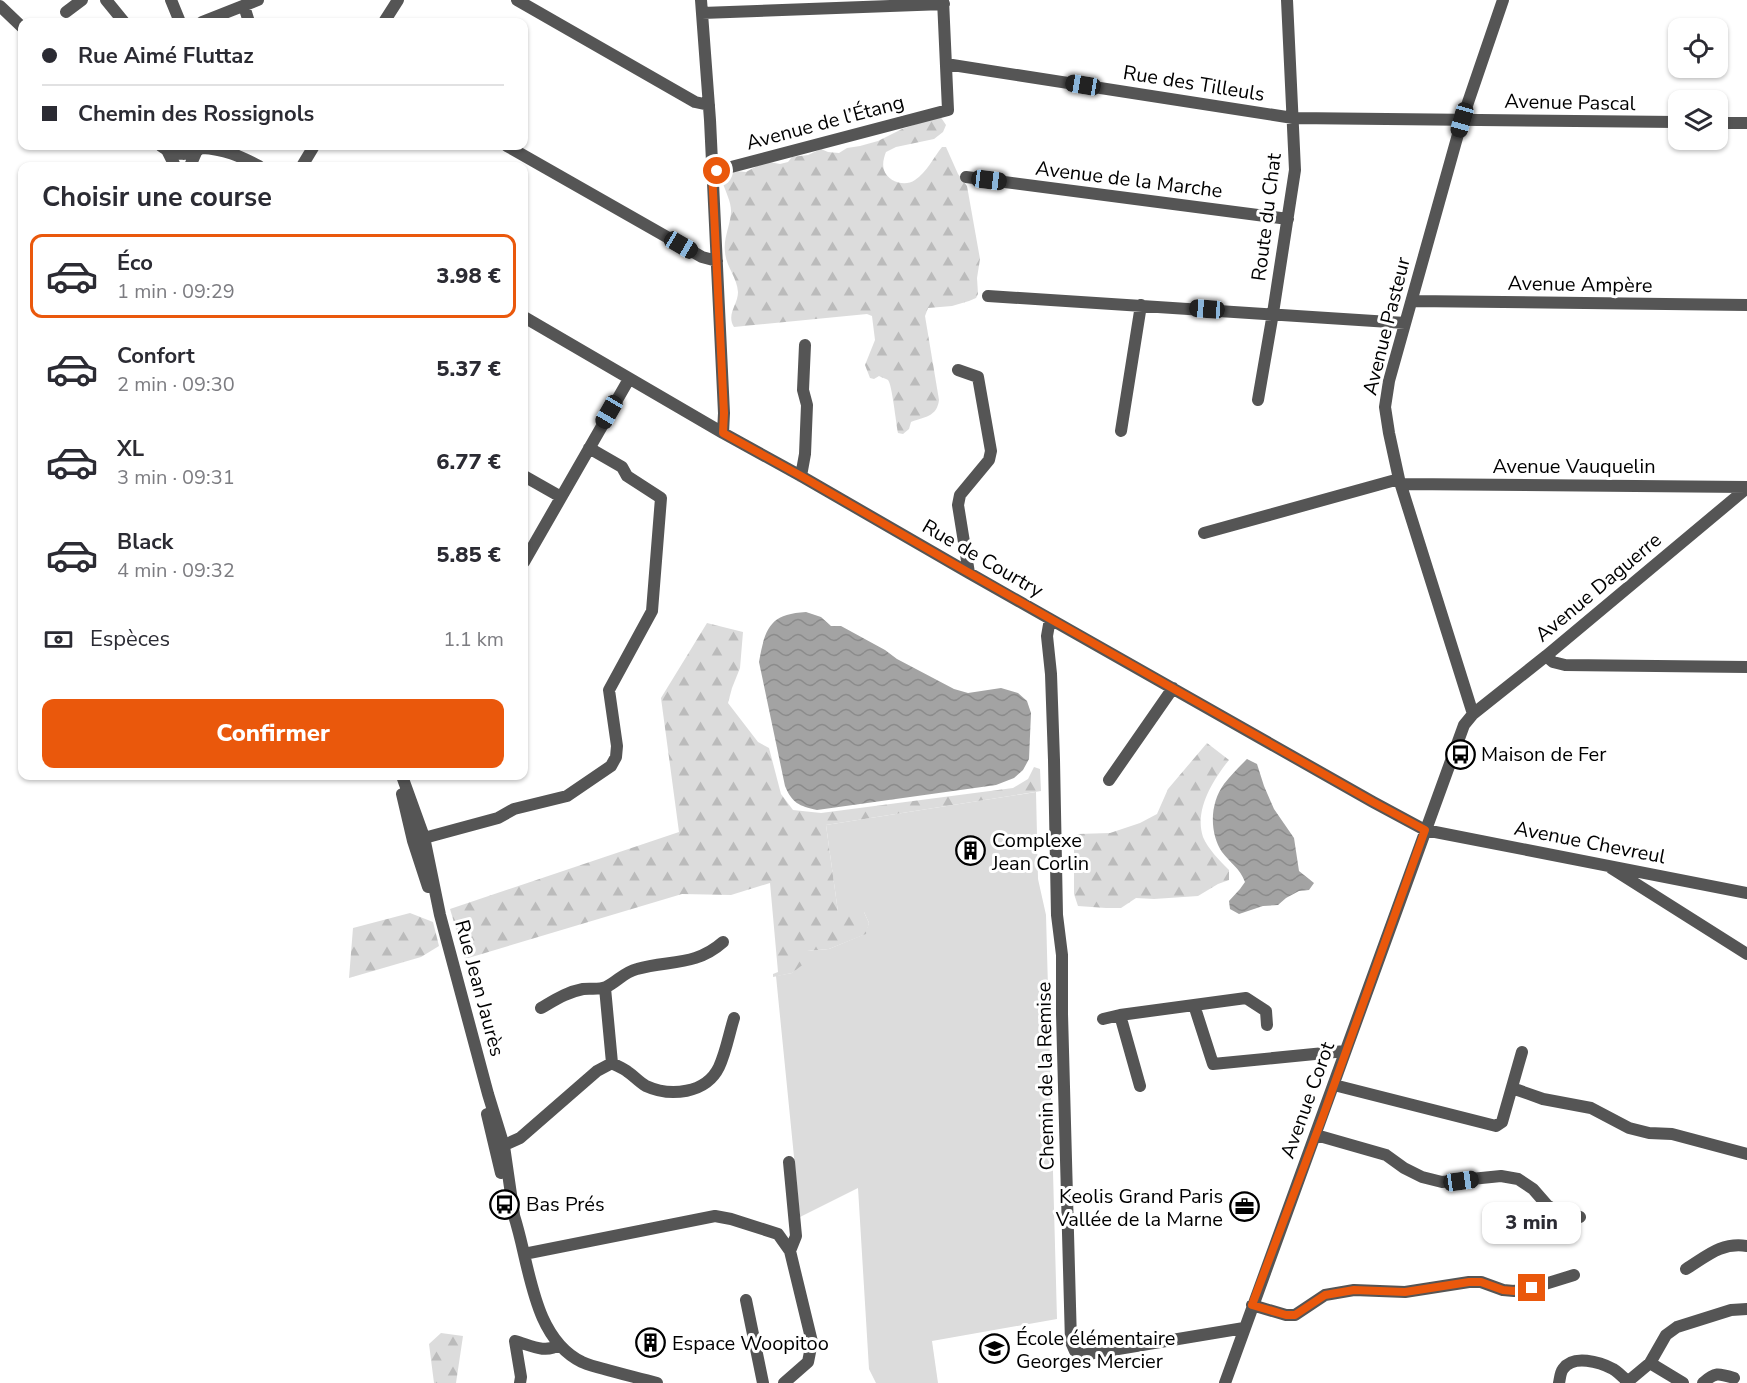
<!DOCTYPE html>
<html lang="fr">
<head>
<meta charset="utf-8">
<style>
	:root { --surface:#fff; --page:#f2f2f3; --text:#2b2b33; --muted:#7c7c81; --line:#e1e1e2; --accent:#ea580c }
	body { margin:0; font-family:"Nunito Sans",sans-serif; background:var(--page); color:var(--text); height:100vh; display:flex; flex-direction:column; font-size:22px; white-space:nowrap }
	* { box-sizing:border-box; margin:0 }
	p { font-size:20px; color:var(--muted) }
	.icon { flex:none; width:33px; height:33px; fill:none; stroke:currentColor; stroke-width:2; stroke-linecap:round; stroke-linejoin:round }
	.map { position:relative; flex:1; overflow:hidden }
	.details { position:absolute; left:18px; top:162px; width:510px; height:618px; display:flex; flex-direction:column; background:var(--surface); border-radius:12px; box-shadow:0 2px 4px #0004 }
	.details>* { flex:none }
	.banner { position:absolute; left:18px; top:18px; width:510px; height:132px; border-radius:12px; box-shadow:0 2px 4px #0004; display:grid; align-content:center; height:132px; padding:0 24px; background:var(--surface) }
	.fabs { position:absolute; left:1668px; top:18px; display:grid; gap:12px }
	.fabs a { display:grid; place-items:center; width:60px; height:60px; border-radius:12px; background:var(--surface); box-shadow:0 2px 4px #0004; font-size:30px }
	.end { position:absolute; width:27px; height:27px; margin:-14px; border:8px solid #ea580c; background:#fff; box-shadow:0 0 0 3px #fff }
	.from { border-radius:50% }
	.bubble { position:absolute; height:42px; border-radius:12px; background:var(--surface); box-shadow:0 2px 4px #0004; font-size:20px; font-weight:800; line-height:42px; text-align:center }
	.car { position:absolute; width:18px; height:36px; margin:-18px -9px; border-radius:8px; box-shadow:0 0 4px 2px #0007; background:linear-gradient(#222 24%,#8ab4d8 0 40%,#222 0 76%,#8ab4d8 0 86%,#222 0) }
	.banner b { display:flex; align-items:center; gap:21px; height:57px; font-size:22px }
	.banner b+b { border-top:2px solid var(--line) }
	.banner i { width:15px; height:15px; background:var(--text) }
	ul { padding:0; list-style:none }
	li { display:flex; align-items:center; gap:18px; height:84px; margin:0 12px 9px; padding:0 12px; border:3px solid transparent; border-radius:12px }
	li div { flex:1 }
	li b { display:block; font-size:22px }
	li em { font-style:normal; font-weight:800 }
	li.on { border-color:var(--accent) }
	li>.icon { width:54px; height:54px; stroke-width:1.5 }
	h2 { padding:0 24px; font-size:27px; line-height:72px }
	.pay { display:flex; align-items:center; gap:15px; height:66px; padding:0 24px; font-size:22px }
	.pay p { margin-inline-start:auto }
	.cta { display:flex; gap:12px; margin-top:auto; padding:12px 24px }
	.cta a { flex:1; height:69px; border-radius:12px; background:var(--accent); color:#fff; font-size:24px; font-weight:800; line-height:69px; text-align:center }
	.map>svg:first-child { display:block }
	.green { fill:#dcdcdc }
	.forest { fill:url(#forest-firs) }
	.water { fill:url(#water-waves) }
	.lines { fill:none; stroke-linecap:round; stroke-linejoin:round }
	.minor { stroke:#555; stroke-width:12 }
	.route { stroke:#ea580c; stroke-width:8 }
	.labels { text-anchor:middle; stroke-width:6; stroke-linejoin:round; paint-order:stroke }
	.street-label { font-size:20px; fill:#000; stroke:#fff }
	.poi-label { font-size:20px; fill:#000; stroke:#fff; text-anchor:start }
</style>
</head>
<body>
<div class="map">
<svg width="1747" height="1383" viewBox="0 0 1747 1383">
	<defs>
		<pattern id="forest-firs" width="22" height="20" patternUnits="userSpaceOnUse" patternTransform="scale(1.5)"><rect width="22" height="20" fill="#dcdcdc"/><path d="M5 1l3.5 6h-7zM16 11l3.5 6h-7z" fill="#bbb"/></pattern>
		<pattern id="water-waves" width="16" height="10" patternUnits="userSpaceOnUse" patternTransform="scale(1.5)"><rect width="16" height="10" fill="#a3a3a3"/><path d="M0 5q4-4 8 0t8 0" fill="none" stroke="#8b8b8b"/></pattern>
	</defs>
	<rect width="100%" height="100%" fill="#fff"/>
	<!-- green -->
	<path class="green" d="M1036 792 1038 879 1046 915 1057 1319 932 1341 938 1383H876L869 1369 858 1188 800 1217 776 976 792 973 807 951 829 949 865 934 869 923 864 912H838L826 825Z"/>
	<!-- forest -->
	<path class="forest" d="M940 116 946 125 943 132 934 139 896 147 886 152C884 157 882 164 884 170 888 182 905 187 915 180 927 172 933 158 942 147H946L958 174 967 186 980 259 977 278 978 294 976 298 969 301 952 306 928 308 925 316 939 400C937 417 924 417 911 422L909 429 903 434 898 433C896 423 892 384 888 380 886 379 881 377 879 376L874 379 870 378 865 365 875 340 872 316 867 314 734 327C726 314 738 305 738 292 737 277 726 267 725 252 723 238 731 224 731 211 731 202 726 192 723 184L727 175 734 171 746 172 757 166 769 162 780 164 788 162 792 157 808 155 821 149 828 152 839 153 847 148 860 146 878 141 902 129Z
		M707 623 743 632 740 668 732 688 728 703 758 742 769 748 781 794 793 810 821 813 1013 788 1028 779 1034 767 1040 769 1041 791 826 825 838 912H864L869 923 866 934 829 949 807 951 810 959 792 973 773 977V974L778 972 770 883 731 895 682 894 465 959 450 909 679 832 661 698Z
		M1207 743 1229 760C1213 780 1194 810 1203 837 1208 849 1220 861 1229 870V880L1218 884 1198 896 1154 899 1136 898 1121 908H1106L1078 906 1074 894V841L1078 834 1110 833 1140 823 1157 814 1168 789Z
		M410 913 433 922 439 946 421 957 349 978 353 928Z
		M441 1333 463 1336 456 1383H434L429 1344Z"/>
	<!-- water -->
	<path class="water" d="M806 612 821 617 831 626H841L885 650 897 659 954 689 968 693 1001 688 1018 693 1027 701 1031 713 1029 759 1023 770 1014 778 996 785 817 810C799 806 792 803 785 786L759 662C765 629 769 614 806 612Z
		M1247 759 1257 764 1264 786 1274 809 1294 838 1299 871 1314 883 1309 890 1299 891 1286 898 1278 905 1263 906 1239 914 1230 909 1229 901 1240 889 1245 882C1240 868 1230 863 1222 852 1209 832 1210 803 1224 784 1231 775 1239 767 1247 759Z"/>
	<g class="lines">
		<!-- minor -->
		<path class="minor" d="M106 0 124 22
			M171 0 180 22
			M517 0 695 102 709 105
			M701 0 710 120 724 413 723 433
			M0 6 22 27
			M244 6 249 22
			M66 12 82 0
			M702 13 944 4
			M202 22 258 0
			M384 22 398 0
			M946 64 1293 118 1678 122
			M1718 123H1747
			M161 146C174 156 191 157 204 146
			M507 146 702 257 717 261
			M202 148C224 149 240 156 259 166
			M167 150 175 166
			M190 166 197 150
			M302 166 314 146
			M712 172 948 110 943 0
			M966 177 1288 219
			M988 296 1405 323
			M1412 301 1747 305
			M524 317 723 433 801 476 969 573 1373 802 1425 830 1747 893
			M958 370 978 377 991 451 989 460 960 495 958 505 969 573
			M1258 400 1273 313 1295 170 1287 0
			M1121 431 1141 305
			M524 476 561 497
			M801 476 805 454 807 405 803 390 805 345
			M1401 484 1747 487
			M1204 533 1399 479
			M524 562 629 379
			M1050 619 1047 636 1051 674 1054 760 1057 915 1062 955V1014L1071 1342 1075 1351 1082 1355 1244 1328
			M1546 656 1553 662 1565 665 1747 667
			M1473 714 1399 479 1389 433 1385 407 1389 381 1462 120 1503 0
			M402 776 424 837 440 915 488 1094 504 1146 514 1215
			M1109 780 1173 688
			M402 794 413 841 428 887
			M413 841 498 818 514 809 567 796 611 766 616 757 617 746 609 690 652 611 661 498 627 476 622 467 589 448
			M1611 868 1747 954
			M605 988 612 1063
			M1194 1005 1213 1064 1345 1051
			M541 1008C555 1000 567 992 583 989 590 988 599 990 606 987 617 982 624 972 637 969 670 960 696 966 723 942
			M1120 1015 1140 1086
			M1103 1019 1120 1015 1246 998 1266 1011 1267 1025
			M612 1063C617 1066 623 1068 628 1072 634 1076 639 1082 646 1086 670 1097 706 1094 719 1067 726 1052 729 1034 734 1018
			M1334 1085 1496 1126 1502 1122 1522 1052
			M1512 1088 1543 1099 1591 1108 1629 1128 1649 1133 1672 1134 1747 1154
			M487 1114 501 1173
			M1316 1135 1386 1155 1404 1168 1422 1177 1442 1182 1501 1176 1518 1179 1533 1189 1547 1205 1560 1213 1580 1217
			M498 1148 520 1138 597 1071 612 1063
			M789 1162 796 1236 790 1251
			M511 1207C530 1256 529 1336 582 1362 589 1365 596 1367 604 1369 621 1374 639 1378 657 1383
			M524 1254 715 1216 731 1219 778 1234 790 1251 812 1342 808 1362 784 1383
			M1686 1269C1707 1256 1721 1242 1747 1246
			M746 1300 763 1383
			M1252 1305 1286 1315H1295L1325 1295 1354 1290 1405 1292 1469 1282H1481L1503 1290 1514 1291 1532 1288 1574 1275
			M1650 1363 1683 1383
			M520 1383 521 1377 515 1341C530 1345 545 1354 559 1345
			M1225 1383 1464 725 1473 714 1546 656 1747 488
			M1559 1383C1560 1379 1560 1373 1563 1369 1573 1354 1600 1362 1613 1369 1618 1372 1623 1377 1628 1382
			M1626 1383 1650 1363 1666 1335 1677 1327 1731 1310 1747 1309
			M1703 1383C1715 1372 1718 1373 1734 1378"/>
	</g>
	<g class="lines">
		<!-- route -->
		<path class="route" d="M717 171 712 172 724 413 723 433 801 476 950 562 1373 802 1425 830 1323 1116 1252 1305 1286 1315H1295L1325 1295 1354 1290 1405 1292 1469 1282H1481L1503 1290 1514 1291 1532 1288"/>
	</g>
	<!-- icons -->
	<defs>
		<symbol id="bus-ring" viewBox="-11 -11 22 22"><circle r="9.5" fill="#fff" stroke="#000" stroke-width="1.5"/><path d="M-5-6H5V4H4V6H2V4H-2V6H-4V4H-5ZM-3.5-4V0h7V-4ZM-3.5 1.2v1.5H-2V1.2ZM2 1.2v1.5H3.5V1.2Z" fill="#000"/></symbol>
		<symbol id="building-ring" viewBox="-11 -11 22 22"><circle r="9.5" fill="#fff" stroke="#000" stroke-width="1.5"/><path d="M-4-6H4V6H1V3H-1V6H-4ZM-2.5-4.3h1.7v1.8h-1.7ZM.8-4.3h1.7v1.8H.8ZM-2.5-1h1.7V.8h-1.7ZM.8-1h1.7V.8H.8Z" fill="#000"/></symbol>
		<symbol id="office-ring" viewBox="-11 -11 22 22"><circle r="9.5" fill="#fff" stroke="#000" stroke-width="1.5"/><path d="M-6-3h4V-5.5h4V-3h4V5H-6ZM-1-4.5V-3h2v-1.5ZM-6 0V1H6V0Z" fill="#000"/></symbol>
		<symbol id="school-ring" viewBox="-11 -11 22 22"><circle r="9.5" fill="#fff" stroke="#000" stroke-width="1.5"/><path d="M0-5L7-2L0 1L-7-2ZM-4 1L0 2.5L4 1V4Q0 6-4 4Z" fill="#000"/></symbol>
	</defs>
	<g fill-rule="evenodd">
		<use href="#bus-ring" x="1444" y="738" width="33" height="33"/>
		<use href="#building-ring" x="954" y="834" width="33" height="33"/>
		<use href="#bus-ring" x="488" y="1188" width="33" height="33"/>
		<use href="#office-ring" x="1228" y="1190" width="33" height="33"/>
		<use href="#building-ring" x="634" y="1326" width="33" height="33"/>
		<use href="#school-ring" x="978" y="1332" width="33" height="33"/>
	</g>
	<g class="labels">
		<!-- street labels -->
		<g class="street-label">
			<text transform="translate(1194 83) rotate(9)" y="7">Rue des Tilleuls</text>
			<text transform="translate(1570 102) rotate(1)" y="7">Avenue Pascal</text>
			<text transform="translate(825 122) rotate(-15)" y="7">Avenue de l’Étang</text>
			<text transform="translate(1129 179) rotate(7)" y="7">Avenue de la Marche</text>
			<text transform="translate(1266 217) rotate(-83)" y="7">Route du Chat</text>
			<text transform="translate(1580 284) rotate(1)" y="7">Avenue Ampère</text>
			<text transform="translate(1386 326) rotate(-76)" y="7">Avenue Pasteur</text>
			<text x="1574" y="473">Avenue Vauquelin</text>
			<text transform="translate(983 558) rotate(30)" y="7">Rue de Courtry</text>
			<text transform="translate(1598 587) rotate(-40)" y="7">Avenue Daguerre</text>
			<text transform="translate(1590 842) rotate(11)" y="7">Avenue Chevreul</text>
			<text transform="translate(480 988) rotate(75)" y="7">Rue Jean Jaurès</text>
			<text transform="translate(1045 1076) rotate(-91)" y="7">Chemin de la Remise</text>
			<text transform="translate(1307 1100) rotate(-70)" y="7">Avenue Corot</text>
		</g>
		<!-- poi labels -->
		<g class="poi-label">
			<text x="1481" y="761">Maison de Fer</text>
			<text x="992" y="847">Complexe<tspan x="992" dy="23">Jean Corlin</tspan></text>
			<text x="1223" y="1203" text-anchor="end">Keolis Grand Paris<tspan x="1223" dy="23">Vallée de la Marne</tspan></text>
			<text x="526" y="1211">Bas Prés</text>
			<text x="1016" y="1345">École élémentaire<tspan x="1016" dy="23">Georges Mercier</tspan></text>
			<text x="672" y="1350">Espace Woopitoo</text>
		</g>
	</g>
</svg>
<div class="fabs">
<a><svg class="icon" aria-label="locate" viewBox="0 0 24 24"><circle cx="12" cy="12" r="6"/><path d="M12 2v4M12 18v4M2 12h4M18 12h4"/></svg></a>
<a><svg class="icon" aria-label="layers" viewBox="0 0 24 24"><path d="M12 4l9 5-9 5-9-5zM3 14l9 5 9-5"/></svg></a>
</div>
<i class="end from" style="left:717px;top:171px"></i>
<i class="end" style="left:1532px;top:1288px"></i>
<div class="bubble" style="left:1482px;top:1202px;width:99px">3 min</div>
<i class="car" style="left:1083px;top:85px;rotate:279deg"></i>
<i class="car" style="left:1462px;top:120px;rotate:196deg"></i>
<i class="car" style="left:989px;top:180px;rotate:97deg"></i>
<i class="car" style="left:681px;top:245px;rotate:120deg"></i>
<i class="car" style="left:1207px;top:309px;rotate:274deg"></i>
<i class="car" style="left:609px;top:412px;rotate:210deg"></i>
<i class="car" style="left:1461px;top:1181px;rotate:82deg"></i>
<div class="banner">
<b><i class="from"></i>Rue Aimé Fluttaz</b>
<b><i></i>Chemin des Rossignols</b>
</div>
<section class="details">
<h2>Choisir une course</h2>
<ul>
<li class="on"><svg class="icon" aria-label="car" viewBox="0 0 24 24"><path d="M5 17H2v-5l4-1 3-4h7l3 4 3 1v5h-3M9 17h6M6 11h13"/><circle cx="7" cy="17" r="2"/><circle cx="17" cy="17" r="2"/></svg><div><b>Éco</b><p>1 min · 09:29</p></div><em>3.98 €</em></li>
<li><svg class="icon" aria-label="car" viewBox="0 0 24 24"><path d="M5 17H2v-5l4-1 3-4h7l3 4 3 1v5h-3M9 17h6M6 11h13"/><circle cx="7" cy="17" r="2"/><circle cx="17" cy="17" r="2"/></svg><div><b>Confort</b><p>2 min · 09:30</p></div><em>5.37 €</em></li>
<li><svg class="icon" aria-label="car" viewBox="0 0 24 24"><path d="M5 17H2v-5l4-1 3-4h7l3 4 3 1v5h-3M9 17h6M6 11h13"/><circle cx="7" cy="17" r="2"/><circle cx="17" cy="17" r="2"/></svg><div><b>XL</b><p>3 min · 09:31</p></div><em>6.77 €</em></li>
<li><svg class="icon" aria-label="car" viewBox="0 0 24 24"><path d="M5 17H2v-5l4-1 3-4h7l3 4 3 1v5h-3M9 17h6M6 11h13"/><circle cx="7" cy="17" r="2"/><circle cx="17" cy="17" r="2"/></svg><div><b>Black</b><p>4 min · 09:32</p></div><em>5.85 €</em></li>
</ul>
<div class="pay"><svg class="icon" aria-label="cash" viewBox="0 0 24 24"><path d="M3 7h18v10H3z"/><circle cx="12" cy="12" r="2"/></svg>Espèces<p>1.1 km</p></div>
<div class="cta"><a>Confirmer</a></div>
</section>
</div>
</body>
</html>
